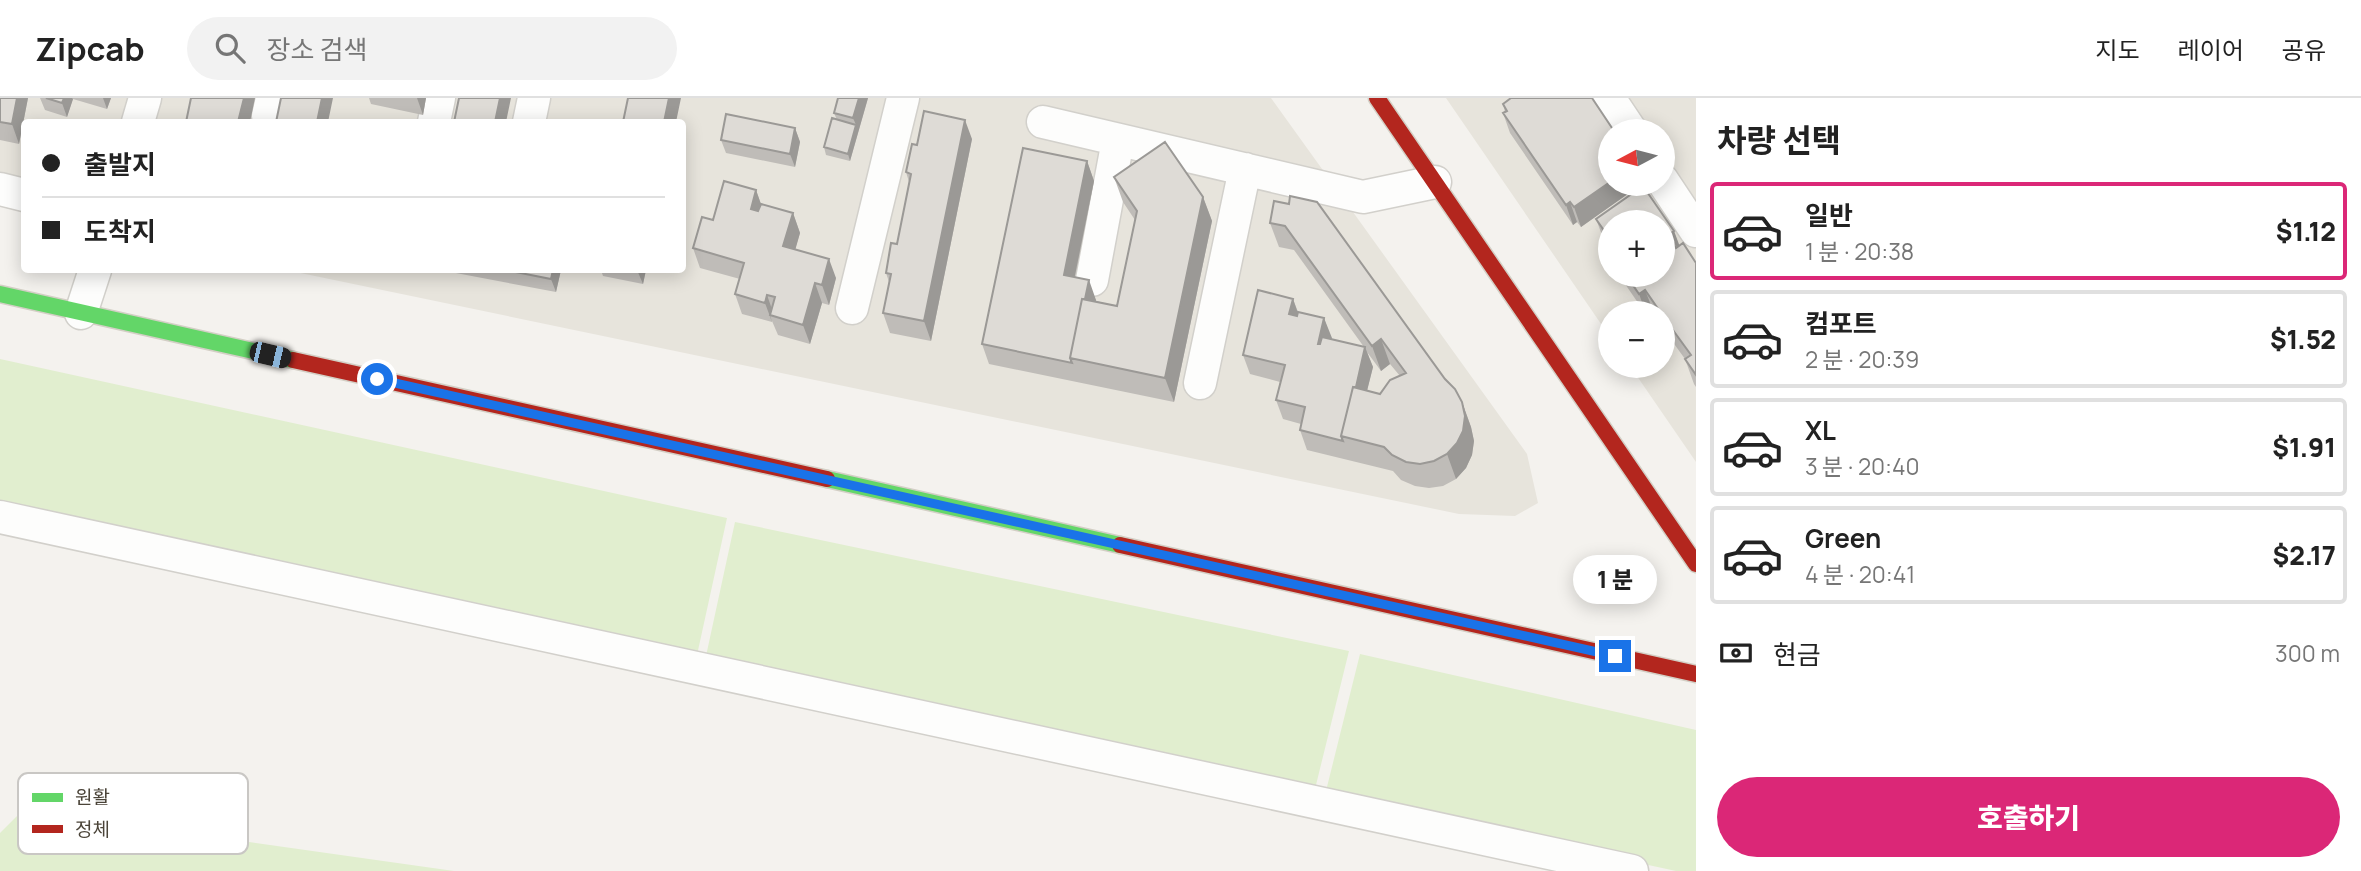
<!DOCTYPE html>
<html lang="ko">
<head>
<meta charset="utf-8">
<style>
	:root { --surface:#fff; --page:#f2f2f2; --text:#222; --muted:#767676; --line:#e0e0e0; --accent:#db2777 }
	body { margin:0; font-family:Manrope,"Noto Sans KR",sans-serif; background:var(--page); color:var(--text); height:100vh; display:flex; flex-direction:column; font-size:26px; white-space:nowrap }
	* { box-sizing:border-box; margin:0 }
	p { font-size:23px; color:var(--muted) }
	.icon { flex:none; width:38px; height:38px; fill:none; stroke:currentColor; stroke-width:2; stroke-linecap:round; stroke-linejoin:round }
	.map { position:relative; flex:1; overflow:hidden }
	.sheet { display:flex; flex-direction:column; background:var(--surface); width:665px }
	.sheet>* { flex:none }
	.guide { position:absolute; left:21px; top:21px; width:665px; height:154px; border-radius:7px; box-shadow:0 4px 18px #0003; display:grid; align-content:center; height:154px; padding:0 21px; background:var(--surface) }
	.needle { width:46px; rotate:263deg }
	.controls { position:absolute; left:1598px; top:21px; display:grid; gap:14px }
	.controls a { display:grid; place-items:center; width:77px; height:77px; border-radius:50%; background:var(--surface); box-shadow:0 4px 18px #0003; font-size:35px }
	.end { position:absolute; width:32px; height:32px; margin:-16px; border:9px solid #1a73e8; background:#fff; box-shadow:0 0 0 4px #fff }
	.from { border-radius:50% }
	.bubble { position:absolute; height:49px; border-radius:24px; background:var(--surface); box-shadow:0 4px 18px #0003; font-size:23px; font-weight:800; line-height:49px; text-align:center }
	.car { position:absolute; width:21px; height:42px; margin:-21px -10px; border-radius:9px; box-shadow:0 0 5px 2px #0007; background:linear-gradient(#222 24%,#8ab4d8 0 40%,#222 0 76%,#8ab4d8 0 86%,#222 0) }
	.guide b { display:flex; align-items:center; gap:24px; height:66px; font-size:26px }
	.guide b+b { border-top:2px solid var(--line) }
	.guide i { width:18px; height:18px; background:var(--text) }
	ul { padding:0; list-style:none }
	li { display:flex; align-items:center; gap:21px; height:98px; margin:0 14px 10px; padding:0 7px; border:4px solid var(--line); border-radius:7px }
	li div { flex:1 }
	li b { display:block; font-size:26px }
	li em { font-style:normal; font-weight:800 }
	li.current { border-color:var(--accent) }
	li>.icon { width:63px; height:63px; stroke-width:1.5 }
	h2 { padding:0 21px; font-size:32px; line-height:84px }
	.pay { display:flex; align-items:center; gap:18px; height:77px; padding:0 21px; font-size:26px }
	.pay p { margin-inline-start:auto }
	.cta { display:flex; gap:14px; margin-top:auto; padding:14px 21px }
	.cta a { flex:1; height:80px; border-radius:42px; background:var(--accent); color:#fff; font-size:28px; font-weight:800; line-height:80px; text-align:center }
	header { display:flex; align-items:center; gap:42px; box-sizing:border-box; height:98px; padding:0 35px; background:var(--surface); border-bottom:2px solid var(--line) }
	header strong { font-size:33px }
	nav { display:flex; gap:38px; margin-inline-start:auto; font-size:24px }
	.search { width:490px; height:63px; background:var(--page); display:flex; align-items:center; gap:18px; box-sizing:border-box; padding:0 24px; border-radius:38px; color:var(--muted); font-size:26px }
	main { display:flex; flex:1; min-height:0 }
	.map>svg:first-child { display:block }
	.residential { fill:#e7e4dc; fill-rule:evenodd }
	.green { fill:#e1eecf }
	.lines { fill:none; stroke-linecap:round; stroke-linejoin:round }
	.street-casing { stroke:#d2d0cb; stroke-width:35 }
	.fast-casing { stroke:#d3cfc5; stroke-width:19 }
	.jam-casing { stroke:#d3cfc5; stroke-width:19 }
	.street { stroke:#fdfdfc; stroke-width:32 }
	.fast { stroke:#63d668; stroke-width:16 }
	.jam { stroke:#b3261e; stroke-width:16 }
	.wall { fill:#bfbcb8; fill-rule:evenodd }
	.shaded-wall { fill:#9b9996 }
	.building { fill:#dedbd6; stroke:#9b9996; stroke-width:2 }
	.route { stroke:#1a73e8; stroke-width:9 }
	.key { fill:#fff; stroke:#c9c7c4; stroke-width:2 }
	.key-label { font-size:19px; fill:#4b4439 }
</style>
</head>
<body>
<header>
<strong>Zipcab</strong>
<div class="search"><svg class="icon" aria-label="search" viewBox="0 0 24 24"><circle cx="10" cy="10" r="6"/><path d="M15 15l6 6"/></svg>장소 검색</div>
<nav><a>지도</a><a>레이어</a><a>공유</a></nav>
</header>
<main>
<div class="map">
<svg width="1696" height="773" viewBox="0 0 1696 773">
	<rect width="100%" height="100%" fill="#f4f2ee"/>
	<!-- residential -->
	<path class="residential" d="M0 0H1271L1527 356 1538 405 1515 418 1459 416 286 172H682V24H24V84L0 78Z
		M1446 0H1696V364L1630 268H1662V215H1610V239ZM1610 33H1662V86H1610ZM1610 124H1662V177H1610Z"/>
	<!-- green -->
	<path class="green" d="M0 261 727 420 697 557 0 405Z
		M735 424 1349 553 1314 695 706 558Z
		M1360 556 1696 632V773H1676L1325 697Z
		M84 692 221 740 454 773H0V735L23 712Z"/>
	<g class="lines">
		<defs>
			<path id="street" d="M1609 0 1631 33
				M268 18 272 0
				M138 24 145 0
				M434 24 439 0
				M529 24 534 0
				M1043 24 1363 99 1435 84
				M1662 82 1696 133
				M0 91 24 97
				M1092 182 1118 42
				M852 210 903 0
				M81 215 95 172
				M1200 285 1245 71
				M0 419 1632 773"/>
			<path id="fast" d="M0 196 293 262
				M827 381 1120 447"/>
			<path id="jam" d="M1377 0 1696 466
				M293 262 827 381
				M1120 447 1696 576"/>
		</defs>
		<!-- street casing -->
		<use href="#street" class="street-casing"/>
		<!-- fast casing -->
		<use href="#fast" class="fast-casing"/>
		<!-- jam casing -->
		<use href="#jam" class="jam-casing"/>
		<!-- street -->
		<use href="#street" class="street"/>
		<!-- fast -->
		<use href="#fast" class="fast"/>
		<!-- jam -->
		<use href="#jam" class="jam"/>
	</g>
	<!-- wall -->
	<path class="wall" d="M0 0H28L19 46 0 42Z
		M40 0H111L107 11 73 1 67 19 45 12Z
		M369 0H426L423 17 371 6Z
		M838 0H868L850 63 826 57 824 49 837 22 834 15Z
		M1503 6 1639 88 1581 129 1577 124 1573 127 1510 35 1503 15 1505 14Z
		M795 30 800 44 795 69 726 55 721 42Z
		M972 41 931 243 890 235 883 215 889 184 886 175 897 146 909 84 906 74 917 47Z
		M1087 63 1094 83 1075 180 1096 202V203L1117 208 1135 122 1123 104 1114 79 1203 99 1212 123 1174 304 989 266 982 246Z
		M756 92 761 106 793 115 800 135 795 151 836 180 829 207 822 205 810 246 778 237 772 223V224L742 216 735 196 740 181 700 170 693 150 713 122Z
		M1274 103 1462 304 1471 329 1474 343 1472 357 1466 370 1456 381 1443 388 1429 390 1415 388 1401 382 1393 373 1307 352 1300 332 1301 326 1283 321 1276 302 1280 284 1250 276 1243 257 1293 201 1298 214 1324 220 1331 241 1364 249 1294 152 1279 149 1270 125ZM1367 254 1381 273 1390 266 1400 278 1380 296 1367 292 1373 269Z
		M1596 121 1674 133 1679 148 1696 165V289L1694 286 1685 261 1662 229V215H1645L1623 183 1620 177H1662L1610 124V153L1605 145Z
		M440 172H561L556 194Z
		M601 172H646L643 186 603 178Z"/>
	<!-- shaded-wall -->
	<path class="shaded-wall" d="M17 0H28L19 46 12 26Z
		M64 0H72L73 1 67 19 62 5Z
		M103 0H111L107 11Z
		M244 0H255L250 24H238Z
		M322 0H333L328 24H317Z
		M417 0H426L423 17Z
		M500 0H511L506 24H495Z
		M669 0H681L676 24H664Z
		M859 0H868L850 63 848 56 856 27 853 20Z
		M965 22 972 41 931 243 924 223Z
		M795 30 800 44 795 69 790 56Z
		M1087 63 1094 83 1071 197 1064 177Z
		M1610 84V86H1638L1639 88 1581 129 1574 109Z
		M756 92 763 112 758 130 751 111Z
		M1203 99 1212 123 1174 304 1165 280Z
		M1570 104 1577 124 1573 127 1566 107Z
		M793 115 800 135 791 167 783 148Z
		M1674 133 1683 157 1668 137Z
		M829 161 836 180 829 207 822 187Z
		M553 172H561L556 194 551 181Z
		M637 172H646L643 186Z
		M1089 182 1096 202 1084 263 1073 261Z
		M815 185 822 205 810 246 803 227Z
		M1645 192 1654 215H1646L1639 196Z
		M767 197 774 217H770L772 224 765 205Z
		M1293 201 1300 221 1289 216Z
		M1324 220 1332 240 1326 265 1318 246Z
		M1381 241 1390 266 1381 273 1372 248Z
		M1365 249 1373 269 1355 341 1344 338Z
		M1462 304 1471 329 1474 343 1472 357 1466 370 1456 381 1447 356Z"/>
	<!-- building -->
	<path class="building" d="M0 0H17L12 26 0 24Z
		M46 0H64L62 5Z
		M191 0H244L238 24H186Z
		M281 0H322L317 24H276Z
		M459 0H500L495 24H454Z
		M628 0H669L664 24H623Z
		M838 0H859L853 20 834 15Z
		M1511 0H1592L1614 33H1610V84L1574 109 1570 104 1566 107 1503 15 1507 13 1503 6Z
		M924 13 965 22 924 223 883 215 891 176 886 175 891 145 897 146 911 76 906 74 912 46 917 47Z
		M726 16 795 30 790 56 721 42Z
		M832 20 856 27 848 56 824 49Z
		M1165 44 1203 99 1165 280 1070 260 1082 201 1117 208 1137 113 1114 79Z
		M1023 50 1087 63 1064 177 1089 182 1085 201H1082L1070 260 1072 265 982 246Z
		M724 83 756 92 751 111 758 113 761 106 793 115 783 148 829 161 822 187 815 185 803 227 770 217 775 199 767 197 765 205 735 196 744 165 693 150 702 119 713 122Z
		M1643 88 1674 133 1668 137 1676 150 1683 145 1696 165V277L1685 261 1691 257 1662 217V215H1661L1645 192 1639 196 1626 177H1662V124H1610V141L1596 121Z
		M1290 98 1317 104 1445 281 1455 291 1462 304 1465 318 1463 333 1457 345 1447 356 1434 363 1420 366 1406 364 1392 357 1384 349 1341 338 1353 289 1380 296 1390 282 1406 275 1381 241 1372 248 1285 128 1270 125 1274 103 1289 106Z
		M505 172H553L551 181Z
		M1258 192 1293 201 1289 216 1297 218 1298 214 1324 220 1318 246H1320L1322 239 1365 249 1356 289H1353L1341 338 1343 343 1300 332 1305 309 1276 302 1285 267 1243 257Z"/>
	<g class="lines">
		<!-- route -->
		<path class="route" d="M377 281 1615 558"/>
	</g>
	<!-- legend -->
	<rect x="18" y="675" width="230" height="81" rx="10" class="key"/>
	<rect x="32" y="695" width="31" height="9" fill="#63d668"/>
	<rect x="32" y="727" width="31" height="8" fill="#b3261e"/>
	<g class="key-label">
		<text x="75" y="706">원활</text>
		<text x="75" y="738">정체</text>
	</g>
</svg>
<div class="controls">
<a><svg class="needle" viewBox="-14 -14 28 28"><path d="M0-13l5 13h-10z" fill="#e53935"/><path d="M0 13l5-13h-10z" fill="#767676"/></svg></a>
<a>+</a>
<a>−</a>
</div>
<i class="end from" style="left:377px;top:281px"></i>
<i class="end" style="left:1615px;top:558px"></i>
<div class="bubble" style="left:1573px;top:457px;width:84px">1 분</div>
<i class="car" style="left:270px;top:257px;rotate:103deg"></i>
<div class="guide">
<b><i class="from"></i>출발지</b>
<b><i></i>도착지</b>
</div>
</div>
<section class="sheet">
<h2>차량 선택</h2>
<ul>
<li class="current"><svg class="icon" aria-label="car" viewBox="0 0 24 24"><path d="M5 17H2v-5l4-1 3-4h7l3 4 3 1v5h-3M9 17h6M6 11h13"/><circle cx="7" cy="17" r="2"/><circle cx="17" cy="17" r="2"/></svg><div><b>일반</b><p>1 분 · 20:38</p></div><em>$1.12</em></li>
<li><svg class="icon" aria-label="car" viewBox="0 0 24 24"><path d="M5 17H2v-5l4-1 3-4h7l3 4 3 1v5h-3M9 17h6M6 11h13"/><circle cx="7" cy="17" r="2"/><circle cx="17" cy="17" r="2"/></svg><div><b>컴포트</b><p>2 분 · 20:39</p></div><em>$1.52</em></li>
<li><svg class="icon" aria-label="car" viewBox="0 0 24 24"><path d="M5 17H2v-5l4-1 3-4h7l3 4 3 1v5h-3M9 17h6M6 11h13"/><circle cx="7" cy="17" r="2"/><circle cx="17" cy="17" r="2"/></svg><div><b>XL</b><p>3 분 · 20:40</p></div><em>$1.91</em></li>
<li><svg class="icon" aria-label="car" viewBox="0 0 24 24"><path d="M5 17H2v-5l4-1 3-4h7l3 4 3 1v5h-3M9 17h6M6 11h13"/><circle cx="7" cy="17" r="2"/><circle cx="17" cy="17" r="2"/></svg><div><b>Green</b><p>4 분 · 20:41</p></div><em>$2.17</em></li>
</ul>
<div class="pay"><svg class="icon" aria-label="cash" viewBox="0 0 24 24"><path d="M3 7h18v10H3z"/><circle cx="12" cy="12" r="2"/></svg>현금<p>300 m</p></div>
<div class="cta"><a>호출하기</a></div>
</section>
</main>
</body>
</html>
